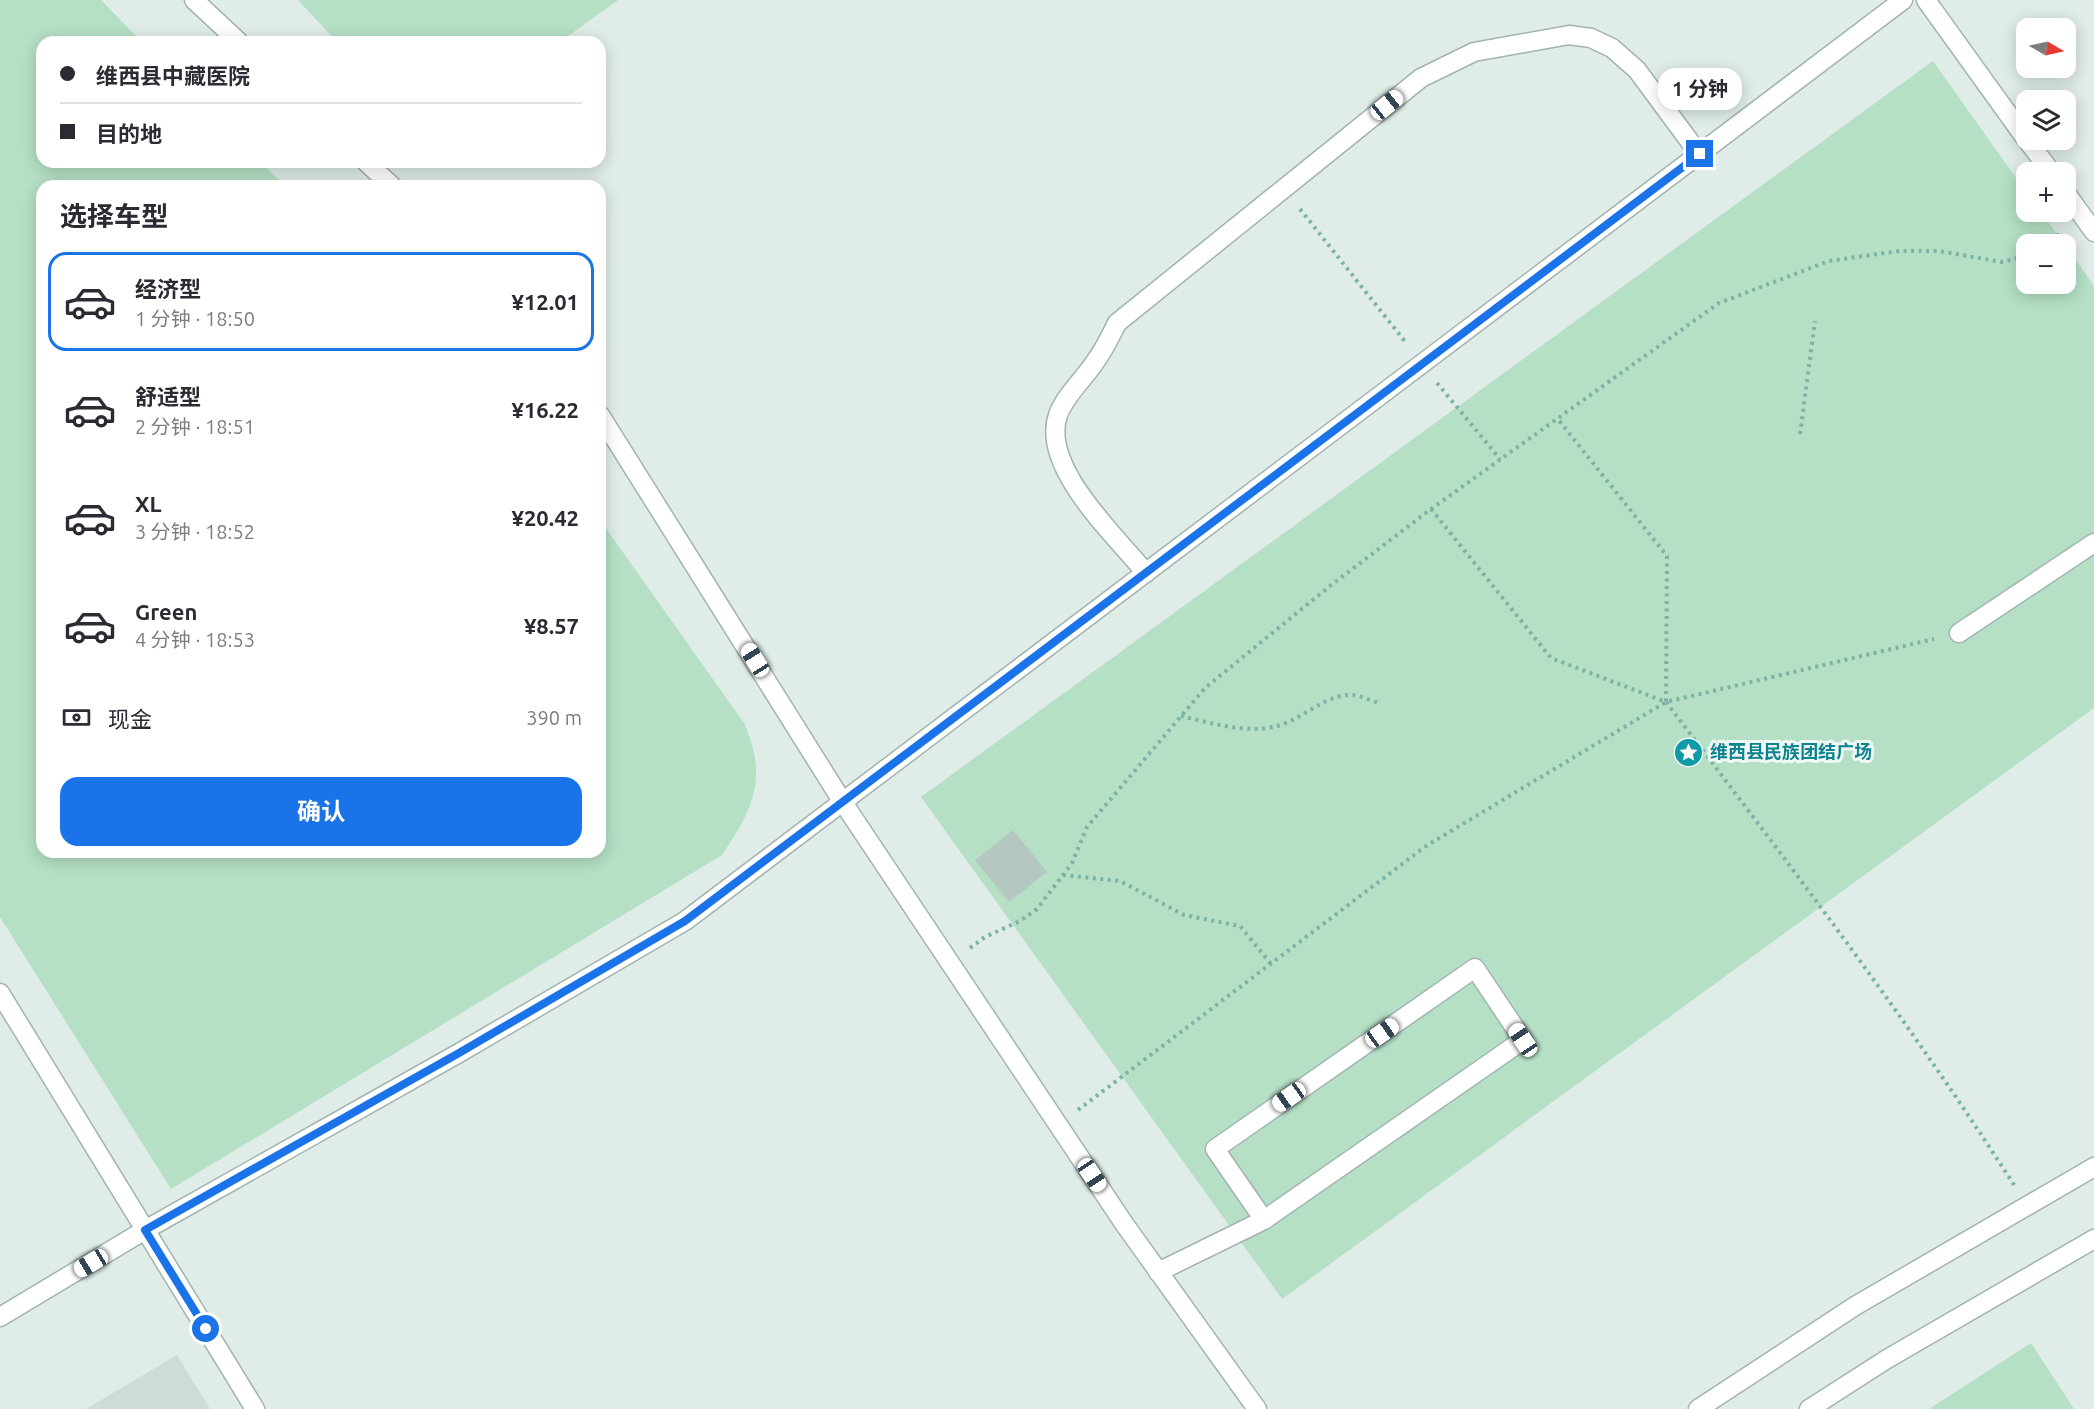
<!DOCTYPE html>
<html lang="zh">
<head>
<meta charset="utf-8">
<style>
	:root { --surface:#fff; --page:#f7f7f7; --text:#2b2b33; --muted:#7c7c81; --line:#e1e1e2; --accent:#1a73e8 }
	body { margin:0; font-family:Ubuntu,"Noto Sans SC",sans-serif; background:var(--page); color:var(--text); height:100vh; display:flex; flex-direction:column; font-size:22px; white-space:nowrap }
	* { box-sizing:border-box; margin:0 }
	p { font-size:20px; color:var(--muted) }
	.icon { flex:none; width:33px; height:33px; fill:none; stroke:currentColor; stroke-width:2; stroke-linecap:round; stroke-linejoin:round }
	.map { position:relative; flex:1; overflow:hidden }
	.side { position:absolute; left:36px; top:180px; width:570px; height:678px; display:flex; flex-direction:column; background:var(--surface); border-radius:18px; box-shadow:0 3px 15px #0003 }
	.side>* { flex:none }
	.hud { position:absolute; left:36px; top:36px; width:570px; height:132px; border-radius:18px; box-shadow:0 3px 15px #0003; display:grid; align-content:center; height:132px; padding:0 24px; background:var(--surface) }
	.needle { width:39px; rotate:99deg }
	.controls { position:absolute; left:2016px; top:18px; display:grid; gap:12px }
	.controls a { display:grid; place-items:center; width:60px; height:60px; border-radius:12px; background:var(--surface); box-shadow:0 3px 15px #0003; font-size:30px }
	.end { position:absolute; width:27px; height:27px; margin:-14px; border:8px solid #1a73e8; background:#fff; box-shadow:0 0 0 3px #fff }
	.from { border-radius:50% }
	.bubble { position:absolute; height:42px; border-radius:18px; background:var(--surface); box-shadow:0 3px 15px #0003; font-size:20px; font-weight:700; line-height:42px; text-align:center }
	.car { position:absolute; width:18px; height:36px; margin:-18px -9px; border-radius:8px; box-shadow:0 0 4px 2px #0007; background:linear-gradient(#fff 24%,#345 0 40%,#fff 0 76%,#345 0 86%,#fff 0) }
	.hud b { display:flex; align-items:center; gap:21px; height:57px; font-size:22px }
	.hud b+b { border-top:2px solid var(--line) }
	.hud i { width:15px; height:15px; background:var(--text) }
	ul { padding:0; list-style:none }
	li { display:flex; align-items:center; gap:18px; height:99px; margin:0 12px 9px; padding:0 12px; border:3px solid transparent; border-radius:18px }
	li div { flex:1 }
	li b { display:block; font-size:22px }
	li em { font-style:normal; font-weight:700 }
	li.active { border-color:var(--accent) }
	li>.icon { width:54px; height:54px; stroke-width:1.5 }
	h2 { padding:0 24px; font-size:27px; line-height:72px }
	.pay { display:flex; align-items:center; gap:15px; height:66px; padding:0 24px; font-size:22px }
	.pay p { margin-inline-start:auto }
	.cta { display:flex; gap:12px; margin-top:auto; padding:12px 24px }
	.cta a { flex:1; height:69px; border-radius:18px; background:var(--accent); color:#fff; font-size:24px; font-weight:700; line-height:69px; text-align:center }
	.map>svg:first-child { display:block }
	.built { fill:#cddcd6 }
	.green { fill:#b5e0c5 }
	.building { fill:#b4c7c1 }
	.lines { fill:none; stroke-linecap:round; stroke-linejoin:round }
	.service-casing { stroke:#a1b4af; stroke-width:21 }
	.minor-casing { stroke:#a1b4af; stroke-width:21 }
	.tertiary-casing { stroke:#a1b4af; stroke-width:21 }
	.path { stroke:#7cb3a7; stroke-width:4; stroke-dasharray:3 4.5; stroke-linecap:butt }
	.service { stroke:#fff; stroke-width:18 }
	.minor { stroke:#fff; stroke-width:18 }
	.tertiary { stroke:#fff; stroke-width:18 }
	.route { stroke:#1a73e8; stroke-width:8 }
	.labels { text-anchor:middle; stroke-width:6; stroke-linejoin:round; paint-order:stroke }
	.culture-label { font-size:18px; font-weight:bold; fill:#0d838f; stroke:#f0f8f5; text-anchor:start }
</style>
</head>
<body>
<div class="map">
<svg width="2094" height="1409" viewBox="0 0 2094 1409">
	<rect width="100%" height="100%" fill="#dfece7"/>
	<!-- built -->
	<path class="built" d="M177 1355 210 1409H86Z"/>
	<!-- green -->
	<path class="green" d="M0 0H101L142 42H42V162H261L285 186H42V852H600V520L744 723C768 778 754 808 722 855L171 1189 0 917Z
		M298 0H618L560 42H337Z
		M1933 61 2026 192V212H2041L2064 244H2026V284H2066V246L2094 286V708L1282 1299 921 797Z
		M2031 1343 2074 1409H1929Z"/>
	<!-- building -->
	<path class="building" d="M1013 830 1047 872 1009 902 975 860Z"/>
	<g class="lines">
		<defs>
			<path id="service" d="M1146 573C1116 536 1040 467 1058 415 1065 395 1086 377 1097 359 1105 348 1111 335 1117 323L1421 78 1474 52 1569 35 1591 38 1612 48 1637 70 1699 154
				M1959 633 2094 543
				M1475 968 1523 1040 1264 1220 1215 1149Z
				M1158 1272 1264 1220"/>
			<path id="minor" d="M1926 0 2026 139
				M2027 140 2051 172
				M2066 193 2094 232
				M0 993 255 1409
				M0 1317 145 1230 459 1053 685 921 1903 0"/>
			<path id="tertiary" d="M194 0 239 42
				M366 162 392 186
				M600 415 842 801 1125 1225 1257 1409
				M1698 1409 1855 1306 2094 1167
				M1809 1409 1887 1359 2094 1239"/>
		</defs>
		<!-- service casing -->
		<use href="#service" class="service-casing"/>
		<!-- minor casing -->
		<use href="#minor" class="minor-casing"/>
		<!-- tertiary casing -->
		<use href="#tertiary" class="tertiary-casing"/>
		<!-- path -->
		<path class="path" d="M1300 209 1407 344
			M2044 244 2061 233
			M1437 383 1500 459
			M1800 434 1815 321
			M1431 509 1551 658 1666 702 1667 556 1557 418
			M1666 702C1786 860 1907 1018 2014 1185
			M1181 716C1211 723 1246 734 1277 726 1302 720 1326 693 1353 695 1362 696 1371 701 1380 703
			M1063 875 1120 881 1184 915 1240 926 1271 964
			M970 948 985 937 1020 921 1037 909 1072 863 1087 827 1205 688 1330 586 1431 509 1719 303 1829 261 1899 251H1938L2002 262 2026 256
			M1078 1110 1426 846 1666 702 1934 639"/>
		<!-- service -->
		<use href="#service" class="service"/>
		<!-- minor -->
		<use href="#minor" class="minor"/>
		<!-- tertiary -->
		<use href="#tertiary" class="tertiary"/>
	</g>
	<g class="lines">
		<!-- route -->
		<path class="route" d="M206 1329 145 1230 459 1053 685 921 1700 154"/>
	</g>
	<!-- icons -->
	<defs>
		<symbol id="sight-disc" viewBox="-11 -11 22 22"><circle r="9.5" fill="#0f9aa8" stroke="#f0f8f5"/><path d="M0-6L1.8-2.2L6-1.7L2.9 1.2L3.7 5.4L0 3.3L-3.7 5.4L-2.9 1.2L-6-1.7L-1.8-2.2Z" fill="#fff"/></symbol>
	</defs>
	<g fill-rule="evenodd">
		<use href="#sight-disc" x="1672" y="736" width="33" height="33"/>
	</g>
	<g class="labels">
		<!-- culture labels -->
		<g class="culture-label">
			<text x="1710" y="758">维西县民族团结广场</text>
		</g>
	</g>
</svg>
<div class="controls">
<a><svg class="needle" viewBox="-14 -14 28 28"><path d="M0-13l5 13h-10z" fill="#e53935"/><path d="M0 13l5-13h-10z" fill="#7c7c81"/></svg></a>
<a><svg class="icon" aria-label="layers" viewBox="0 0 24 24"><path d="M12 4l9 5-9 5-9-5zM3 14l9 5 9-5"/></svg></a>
<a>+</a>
<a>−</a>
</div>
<i class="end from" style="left:206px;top:1329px"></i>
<i class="end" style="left:1700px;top:154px"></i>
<div class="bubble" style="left:1658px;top:68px;width:84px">1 分钟</div>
<i class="car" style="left:1387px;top:105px;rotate:51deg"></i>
<i class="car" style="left:755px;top:660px;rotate:328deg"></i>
<i class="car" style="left:1382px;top:1033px;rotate:55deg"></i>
<i class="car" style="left:1523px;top:1040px;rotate:326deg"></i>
<i class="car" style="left:1289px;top:1097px;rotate:235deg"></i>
<i class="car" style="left:1092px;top:1175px;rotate:146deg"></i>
<i class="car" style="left:91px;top:1263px;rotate:239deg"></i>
<div class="hud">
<b><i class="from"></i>维西县中藏医院</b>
<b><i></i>目的地</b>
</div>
<section class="side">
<h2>选择车型</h2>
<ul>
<li class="active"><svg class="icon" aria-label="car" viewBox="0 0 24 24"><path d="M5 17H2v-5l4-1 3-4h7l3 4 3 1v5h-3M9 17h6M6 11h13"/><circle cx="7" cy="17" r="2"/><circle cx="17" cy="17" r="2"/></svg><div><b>经济型</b><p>1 分钟 · 18:50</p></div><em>¥12.01</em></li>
<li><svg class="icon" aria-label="car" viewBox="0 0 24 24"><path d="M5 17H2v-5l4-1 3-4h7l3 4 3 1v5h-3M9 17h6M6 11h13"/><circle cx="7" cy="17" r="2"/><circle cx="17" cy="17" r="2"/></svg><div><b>舒适型</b><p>2 分钟 · 18:51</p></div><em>¥16.22</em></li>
<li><svg class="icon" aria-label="car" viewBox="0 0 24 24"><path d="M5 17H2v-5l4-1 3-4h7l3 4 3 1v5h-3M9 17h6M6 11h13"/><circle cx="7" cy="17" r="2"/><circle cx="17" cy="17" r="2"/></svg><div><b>XL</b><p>3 分钟 · 18:52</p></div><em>¥20.42</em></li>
<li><svg class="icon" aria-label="car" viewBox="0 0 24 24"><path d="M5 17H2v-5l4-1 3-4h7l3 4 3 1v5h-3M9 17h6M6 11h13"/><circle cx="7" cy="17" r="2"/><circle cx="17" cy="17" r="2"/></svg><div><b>Green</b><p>4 分钟 · 18:53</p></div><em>¥8.57</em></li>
</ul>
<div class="pay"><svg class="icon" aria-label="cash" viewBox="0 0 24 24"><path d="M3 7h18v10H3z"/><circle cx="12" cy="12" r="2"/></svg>现金<p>390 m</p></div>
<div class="cta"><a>确认</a></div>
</section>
</div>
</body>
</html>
